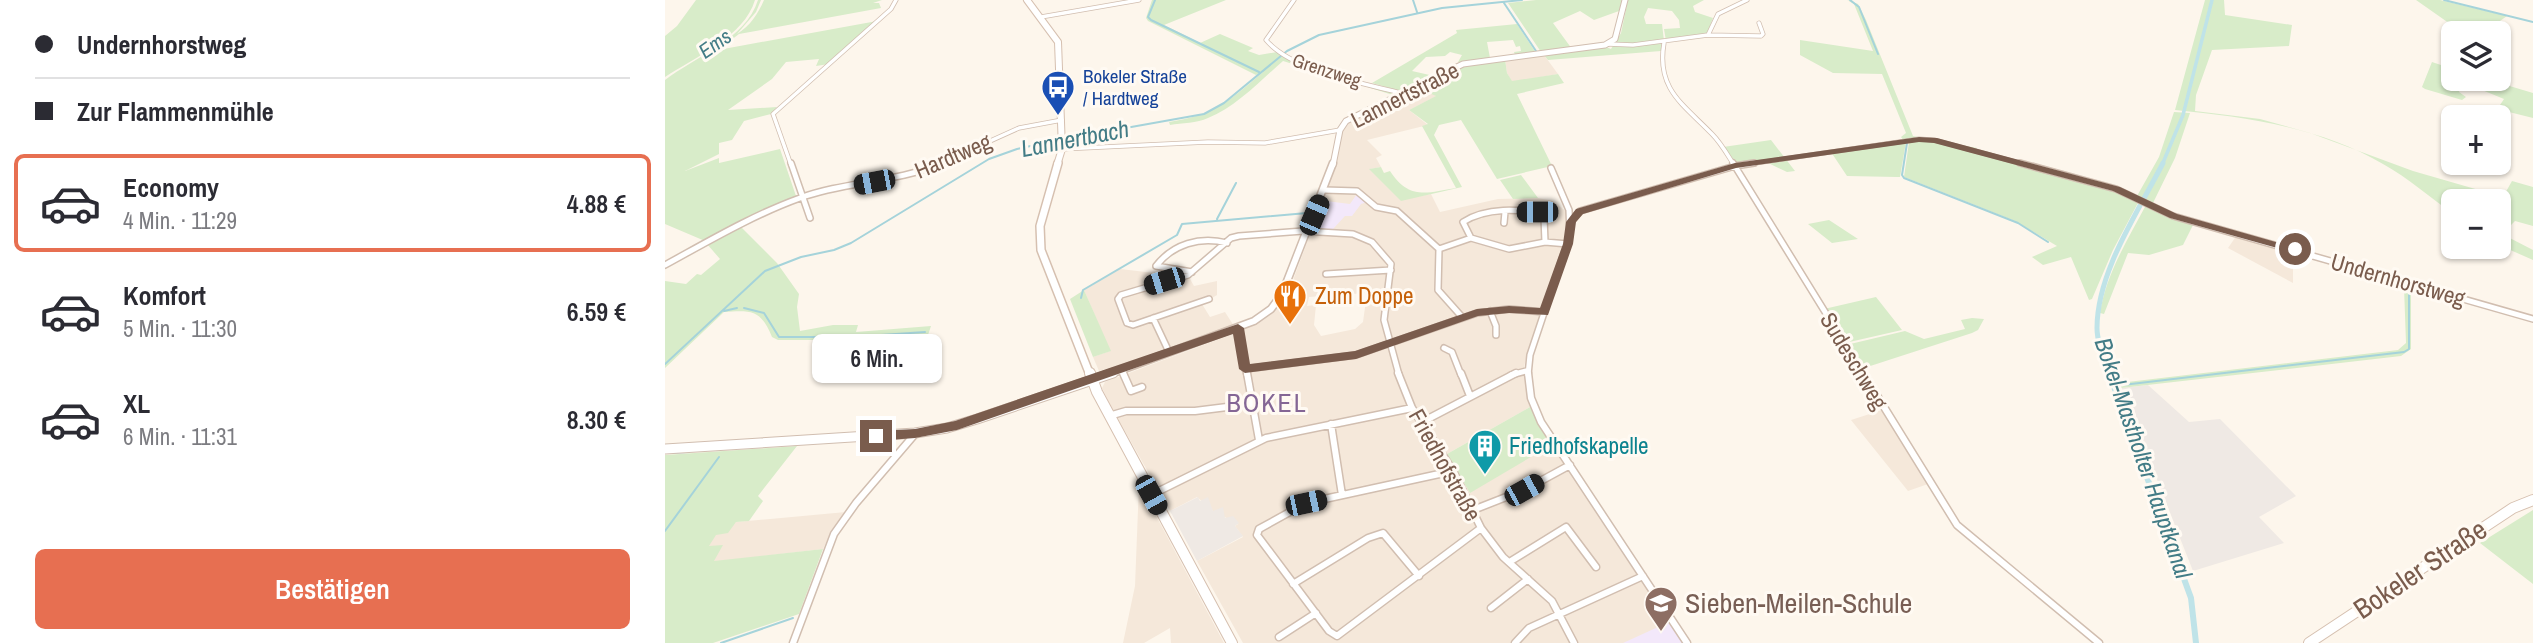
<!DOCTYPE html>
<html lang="de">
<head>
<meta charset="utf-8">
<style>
	:root { --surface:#fff; --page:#f2f2f3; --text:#2b2b33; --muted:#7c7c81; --line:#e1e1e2; --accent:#e76f51 }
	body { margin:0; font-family:"Archivo Narrow",sans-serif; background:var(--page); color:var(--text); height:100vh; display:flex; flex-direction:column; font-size:26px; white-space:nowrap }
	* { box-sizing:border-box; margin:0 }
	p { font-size:23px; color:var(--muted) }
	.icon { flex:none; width:38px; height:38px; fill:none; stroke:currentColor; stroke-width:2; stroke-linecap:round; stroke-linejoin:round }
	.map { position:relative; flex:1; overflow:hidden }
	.details { display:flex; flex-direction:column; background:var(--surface); width:665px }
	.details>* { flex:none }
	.hud { display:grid; align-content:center; height:154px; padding:0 35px; background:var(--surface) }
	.fabs { position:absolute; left:1776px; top:21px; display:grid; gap:14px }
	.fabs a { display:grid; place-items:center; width:70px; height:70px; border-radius:10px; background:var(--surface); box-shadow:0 2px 5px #0004; font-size:35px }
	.end { position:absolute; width:32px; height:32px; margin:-16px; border:9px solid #7a5c4d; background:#fff; box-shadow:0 0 0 4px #fff }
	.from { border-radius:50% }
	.bubble { position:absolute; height:49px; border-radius:10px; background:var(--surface); box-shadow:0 2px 5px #0004; font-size:23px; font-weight:600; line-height:49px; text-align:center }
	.car { position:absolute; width:21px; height:42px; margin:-21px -10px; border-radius:9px; box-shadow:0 0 5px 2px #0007; background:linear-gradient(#222 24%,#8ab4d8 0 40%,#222 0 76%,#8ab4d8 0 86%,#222 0) }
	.hud b { display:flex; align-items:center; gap:24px; height:66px; font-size:26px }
	.hud b+b { border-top:2px solid var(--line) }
	.hud i { width:18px; height:18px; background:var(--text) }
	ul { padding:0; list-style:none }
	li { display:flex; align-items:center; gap:21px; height:98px; margin:0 14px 10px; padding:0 21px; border:4px solid transparent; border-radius:10px }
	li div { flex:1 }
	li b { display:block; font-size:26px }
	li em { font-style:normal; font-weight:600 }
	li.active { border-color:var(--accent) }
	li>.icon { width:63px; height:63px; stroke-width:1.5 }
	.action { display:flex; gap:14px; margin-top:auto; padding:14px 35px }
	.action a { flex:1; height:80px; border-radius:10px; background:var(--accent); color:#fff; font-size:28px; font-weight:600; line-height:80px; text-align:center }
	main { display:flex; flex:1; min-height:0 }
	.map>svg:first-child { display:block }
	.residential { fill:#f5e8da; fill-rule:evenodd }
	.industrial { fill:#efe9e4 }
	.education { fill:#f3e8fa }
	.green { fill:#d8ecc9 }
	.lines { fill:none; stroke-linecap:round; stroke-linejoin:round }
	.stream { stroke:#a5d3da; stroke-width:2 }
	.canal-far2 { stroke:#bfe3e8; stroke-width:3.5 }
	.canal-far1 { stroke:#bfe3e8; stroke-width:5 }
	.canal { stroke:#bfe3e8; stroke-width:6 }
	.minor-far2-casing { stroke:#d1beb0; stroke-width:5 }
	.minor-far1-casing { stroke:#d1beb0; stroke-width:8 }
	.minor-casing { stroke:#d1beb0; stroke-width:9 }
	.tertiary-far2-casing { stroke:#d1beb0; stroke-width:7 }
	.tertiary-far1-casing { stroke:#d1beb0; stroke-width:9 }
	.tertiary-casing { stroke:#d1beb0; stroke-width:11 }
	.secondary-far2-casing { stroke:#d6c0b0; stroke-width:8 }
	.secondary-far1-casing { stroke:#d6c0b0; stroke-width:10 }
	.secondary-casing { stroke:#d6c0b0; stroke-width:12 }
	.minor-far2 { stroke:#fff; stroke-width:3.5 }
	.minor-far1 { stroke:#fff; stroke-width:5 }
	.minor { stroke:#fff; stroke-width:6 }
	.tertiary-far2 { stroke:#fff; stroke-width:5 }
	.tertiary-far1 { stroke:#fff; stroke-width:6 }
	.tertiary { stroke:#fff; stroke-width:9 }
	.secondary-far2 { stroke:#fff; stroke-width:6 }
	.secondary-far1 { stroke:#fff; stroke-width:7 }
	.secondary { stroke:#fff; stroke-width:10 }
	.route { fill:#7a5c4d }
	.labels { text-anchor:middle; stroke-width:6; stroke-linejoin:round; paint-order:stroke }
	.far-street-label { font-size:19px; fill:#7a5c4d; stroke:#fffaf3 }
	.far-transit-label { font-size:19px; fill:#164399; stroke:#fffaf3; text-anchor:start }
	.far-water-label { font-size:21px; font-style:italic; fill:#437c86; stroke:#fffaf3 }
	.street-label { font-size:23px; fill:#7a5c4d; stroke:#fffaf3 }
	.food-label { font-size:23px; fill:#c56008; stroke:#fffaf3; text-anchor:start }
	.culture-label { font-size:23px; fill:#0d838f; stroke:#fffaf3; text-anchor:start }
	.water-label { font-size:24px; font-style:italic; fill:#437c86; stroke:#fffaf3 }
	.quarter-label { font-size:26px; letter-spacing:2px; fill:#846695; stroke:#fffaf3 }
	.near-street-label { font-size:28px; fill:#7a5c4d; stroke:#fffaf3 }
	.near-education-label { font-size:28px; fill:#785e54; stroke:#fffaf3; text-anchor:start }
</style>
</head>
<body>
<main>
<section class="details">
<div class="hud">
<b><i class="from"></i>Undernhorstweg</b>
<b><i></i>Zur Flammenmühle</b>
</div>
<ul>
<li class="active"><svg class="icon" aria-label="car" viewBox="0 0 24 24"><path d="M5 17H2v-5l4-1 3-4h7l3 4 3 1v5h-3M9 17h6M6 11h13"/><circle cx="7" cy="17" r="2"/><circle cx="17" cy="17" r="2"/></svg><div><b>Economy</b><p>4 Min. · 11:29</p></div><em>4.88 €</em></li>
<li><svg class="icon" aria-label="car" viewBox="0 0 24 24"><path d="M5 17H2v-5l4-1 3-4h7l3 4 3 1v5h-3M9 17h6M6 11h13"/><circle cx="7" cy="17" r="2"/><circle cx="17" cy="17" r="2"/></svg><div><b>Komfort</b><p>5 Min. · 11:30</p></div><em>6.59 €</em></li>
<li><svg class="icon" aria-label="car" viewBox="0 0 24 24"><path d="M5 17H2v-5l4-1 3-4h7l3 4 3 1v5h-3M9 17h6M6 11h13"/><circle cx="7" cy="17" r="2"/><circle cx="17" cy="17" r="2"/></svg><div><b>XL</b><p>6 Min. · 11:31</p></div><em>8.30 €</em></li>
</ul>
<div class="action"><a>Bestätigen</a></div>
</section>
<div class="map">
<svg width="1868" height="643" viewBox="0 0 1868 643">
	<rect width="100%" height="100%" fill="#fdf6ec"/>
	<!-- residential -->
	<path class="residential" d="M879 55 893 74 847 82 842 73 840 59Z
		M752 88 772 96 744 110 763 125 702 140 717 155 711 158 716 167 705 169 736 200 766 194 775 212 833 199 873 198 888 201 903 213 904 235 862 354 859 367 861 390 873 420 1018 643H578L532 561 578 537 570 526 573 524 548 511 532 497 505 511 447 408 437 388 440 382 573 332 599 319 616 303 624 291 670 167 677 130 683 122ZM702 293 698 322 690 329 656 336 649 325 651 305 642 306 644 297ZM865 407 872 420 793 472 782 454Z
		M1572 235 1628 251V283L1563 248Z
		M455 269 524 277 529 286 552 281V295L537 304 545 317 560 312 569 326 465 363 434 371 428 357 445 351 419 290Z
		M1217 410 1263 484 1243 491 1186 420Z
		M474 484 559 643H506L505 628 479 643H458L470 586Z
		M181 512 165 534 158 549 48 562 43 546 51 534 71 522Z"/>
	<!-- industrial -->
	<path class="industrial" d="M1483 385 1524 422 1555 419 1631 496 1594 517 1619 543 1528 571 1456 388Z
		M533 497 535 501 543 497 548 511 558 507 560 518 568 516 574 523 570 526 578 536 532 561 505 511Z"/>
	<!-- education -->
	<path class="education" d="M692 194 702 202 696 204 687 216H680L668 229H650L661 201 685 204Z
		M1004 622 1018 643H958Z"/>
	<!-- green -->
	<path class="green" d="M31 0H90C79 37 30 57 0 77V36L12 26Z
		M93 0H96L91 12 72 34C85 26 93 14 99 0H217L208 3H214L216 8 74 34 53 50 212 21 164 64 151 66 154 59 121 62 107 79 63 110 112 107 106 114 79 121 67 140 54 143V154L20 171 54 158V163L115 149 131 196 40 241 0 224V80C30 57 81 39 93 0Z
		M487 0H561L499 25 535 43 555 34 588 48 583 51 594 55 612 52 622 59 731 93 728 95 618 61C595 81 571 107 543 118 532 123 517 123 505 125L504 122C550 115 564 101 598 72L591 75 483 21 481 18Z
		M871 0H957L954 11 929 20 915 11 888 23 907 49 876 52 843 3Z
		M963 0H1039L1028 6 1030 12 1048 18 1042 34 1058 37 1020 36 1001 41 999 29 1015 28 1014 20 1007 11 983 8 979 17 981 24H997L999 41 993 43 998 45 996 51 883 60 879 55 941 47 946 49 956 33Z
		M1182 0 1193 4 1201 20 1248 136 1312 148 1311 150 1316 152V150L1463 191 1451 190 1474 201 1448 250 1427 299 1424 300 1406 257 1378 265 1367 257 1392 246 1350 221 1239 177 1244 142 1239 141 1236 137 1241 133 1217 74 1168 73 1135 55V40L1208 51 1189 4Z
		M1540 0H1546L1535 48 1548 0H1559L1560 15 1627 25 1624 46 1547 50 1531 95 1530 111 1595 119 1645 133 1748 171 1838 197 1847 181 1868 187V226L1850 221 1837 234 1868 250V260L1834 245V201H1788V214C1765 197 1743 178 1718 164 1656 127 1580 117 1510 110Z
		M1751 0H1775L1842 16 1825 28 1820 26 1798 33Z
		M852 24 871 53 850 55 849 52 856 51 855 46 851 47 848 40 822 42 825 58 796 63 793 62 797 55 785 52 780 56 761 57 747 71 769 76 735 91 707 83 792 33 791 30Z
		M840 59 842 73 847 81 893 74 899 83 852 94 887 166 832 179 796 120 774 125 769 135 797 187 736 201 704 169 716 167 719 173 725 171C744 200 761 193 791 188L757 126 763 124 744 110 771 96 752 88 798 67Z
		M1767 62 1788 69V79H1821L1868 93V118L1836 110 1833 108 1839 99 1817 90 1820 84 1805 80 1795 87 1794 92 1801 97 1797 100 1760 89 1757 87Z
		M1509 112 1525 113 1510 158 1488 203 1511 214 1802 297 1804 300 1509 215 1472 196 1494 157Z
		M1106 140 1130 171 1122 172 1099 161 1070 165 1058 147Z
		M1241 142 1235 177H1232L1182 176 1166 152Z
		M856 175 873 198 848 199 835 180Z
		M1481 205 1529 223 1518 245 1484 255 1463 253 1439 314 1435 313C1441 274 1463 239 1481 205Z
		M1164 220 1193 239 1167 243 1143 224Z
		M75 226 112 263 134 294 132 307 135 331 168 325H193L191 332 266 326 263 335 187 340H113L107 337C96 310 87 310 59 312L0 368V281L21 284 32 274 36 275 55 259 42 244Z
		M1739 287 1746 289V349L1736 356 1456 388 1454 383 1733 350 1741 343Z
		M419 290 446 351 428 357 405 299Z
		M1211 297 1237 330 1180 343 1159 309Z
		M1307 318 1319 319 1313 330 1307 333 1196 369 1181 345 1240 331 1259 339 1300 329 1296 320Z
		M865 407 888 444 805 493 782 454Z
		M132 446 93 496 98 501 84 521 71 522 63 533 51 535 44 546 58 545 49 561 158 549 134 614 48 643H0V455Z
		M1868 510V584L1815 543Z"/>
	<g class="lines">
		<!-- stream -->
		<path class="stream" d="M490 0 483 17 486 20 594 72
			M748 0 752 12
			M1185 0 1194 7 1213 54
			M1779 0 1868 22
			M839 3 871 51
			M399 139 539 114 559 103 622 51 654 35 777 8 857 0
			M1242 143 1237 175 1239 178 1353 223 1383 242
			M552 219 571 183
			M416 298 418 290 512 235 517 224 642 213
			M79 308 99 313 114 337H187L260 332
			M59 311 72 308
			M0 364 100 271 136 257 169 250 186 243 324 159 352 149 393 140
			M1449 386 1739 352 1744 349V288
			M0 453 24 452
			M0 531 54 457
			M56 643 128 618"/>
		<!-- canal-far2 -->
		<path class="canal-far2" d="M1497 165 1518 115 1547 0"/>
		<!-- canal-far1 -->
		<path class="canal-far1" d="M1445 375C1440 360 1432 344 1432 328 1432 272 1473 212 1498 163"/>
		<!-- canal -->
		<path class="canal" d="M1444 373 1526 598 1531 643"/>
		<defs>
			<path id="minor-far2" d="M629 0 601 40C627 71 697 83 736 93
				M376 17 474 0
				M1043 35 1096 36 1098 34 1094 23
				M999 43C991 89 1018 104 1047 134 1056 143 1062 154 1069 165
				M943 44 968 45 1043 35 1053 14 1082 0
				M397 149 543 142 600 143 675 130
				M126 165 108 114 226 9 231 0
				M272 165 354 128 397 120
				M1077 165 1254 139 1269 140 1362 165"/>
			<path id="minor-far1" d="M126 163 145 218
				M1068 163 1199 375
				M1355 163 1451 189 1508 216 1868 319
				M659 190 692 191 711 207 732 211 774 249 773 290 797 317
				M906 222 915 211 1070 166 1089 163
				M839 223 840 212
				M806 238 798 222C820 208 856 207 879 217L880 242 903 244
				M774 249 806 238 844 249 880 242
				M0 265C44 241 88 215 135 198 181 181 232 183 276 163
				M527 272 491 266C508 244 535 236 562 243
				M661 274 726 270
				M544 299 468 325 462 323 453 299 456 295 523 275 566 238 574 236 638 231 688 234 707 242 726 264 719 320 734 375
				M825 311 831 326V335
				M488 318 504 352
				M573 328 582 375
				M779 348 787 352 796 375
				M580 369 691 355 812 313 844 309 879 312
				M457 370 459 375
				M846 375 861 371
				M863 375 865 355 905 235 904 210 886 168"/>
			<path id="minor" d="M458 373 466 391 477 387
				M582 373 594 440
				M733 373 747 408 788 471 816 528
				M796 373 805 396
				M863 373 866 398 876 422 1022 643
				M1198 373 1292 525 1434 643
				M444 416 461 411H530L586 404
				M757 422 851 373
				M666 424 677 495
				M788 471 641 503 594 529 592 535 664 631 672 636 816 528
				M486 495 601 438 747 408
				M808 510 859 490 905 465
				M816 528 838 557 887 601 909 643
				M846 561 901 527 931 567
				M628 584 703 538 718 533 754 576
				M826 608 863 579
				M614 637 651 613
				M128 643 169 534 191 503 250 434
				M850 643 864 628 978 576"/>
			<path id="tertiary-far2" d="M668 165 675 130 681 121 798 64 940 45 950 39 960 0"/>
			<path id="tertiary-far1" d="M443 375 589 321 606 309 617 294 668 163"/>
			<path id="tertiary" d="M0 449 250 433 282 428 312 419 448 373"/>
			<path id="secondary-far2" d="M362 0 393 42 397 149 392 165"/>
			<path id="secondary-far1" d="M393 163 375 226 376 250 425 375"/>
			<path id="secondary" d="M425 373 432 392 567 643
				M1644 643 1848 508 1868 500"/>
		</defs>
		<!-- minor-far2 casing -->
		<use href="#minor-far2" class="minor-far2-casing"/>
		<!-- minor-far1 casing -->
		<use href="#minor-far1" class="minor-far1-casing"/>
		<!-- minor casing -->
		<use href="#minor" class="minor-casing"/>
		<!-- tertiary-far2 casing -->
		<use href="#tertiary-far2" class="tertiary-far2-casing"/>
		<!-- tertiary-far1 casing -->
		<use href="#tertiary-far1" class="tertiary-far1-casing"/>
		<!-- tertiary casing -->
		<use href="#tertiary" class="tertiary-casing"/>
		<!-- secondary-far2 casing -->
		<use href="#secondary-far2" class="secondary-far2-casing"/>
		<!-- secondary-far1 casing -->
		<use href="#secondary-far1" class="secondary-far1-casing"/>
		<!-- secondary casing -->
		<use href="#secondary" class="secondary-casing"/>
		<!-- minor-far2 -->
		<use href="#minor-far2" class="minor-far2"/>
		<!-- minor-far1 -->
		<use href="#minor-far1" class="minor-far1"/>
		<!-- minor -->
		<use href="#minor" class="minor"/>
		<!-- tertiary-far2 -->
		<use href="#tertiary-far2" class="tertiary-far2"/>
		<!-- tertiary-far1 -->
		<use href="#tertiary-far1" class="tertiary-far1"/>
		<!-- tertiary -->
		<use href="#tertiary" class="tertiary"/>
		<!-- secondary-far2 -->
		<use href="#secondary-far2" class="secondary-far2"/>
		<!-- secondary-far1 -->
		<use href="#secondary-far1" class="secondary-far1"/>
		<!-- secondary -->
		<use href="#secondary" class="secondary"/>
	</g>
	<!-- route -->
	<path class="route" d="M1254 137 1272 138 1455 187 1512 214 1635 249 1630 253 1505 218 1448 191 1269 143 1254 142 1071 168 918 214 911 222 908 244 883 315 844 313 813 316 691 359 580 373 574 369 568 334 292 430 250 438 211 441 204 436 211 431 250 429 290 421 573 324 579 328 585 364 690 351 812 309 844 306 875 308 898 244 901 222 911 209 1070 163Z"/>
	<!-- icons -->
	<defs>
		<symbol id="bus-pin" viewBox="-11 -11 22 30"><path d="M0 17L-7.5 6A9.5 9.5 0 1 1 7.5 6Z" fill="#1a4fb4" stroke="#fffaf3"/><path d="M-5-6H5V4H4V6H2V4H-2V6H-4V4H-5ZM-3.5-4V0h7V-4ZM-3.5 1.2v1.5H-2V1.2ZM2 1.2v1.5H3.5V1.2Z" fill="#fff"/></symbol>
		<symbol id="restaurant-pin" viewBox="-11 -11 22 30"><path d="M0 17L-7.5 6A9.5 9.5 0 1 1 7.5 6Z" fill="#e8710a" stroke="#fffaf3"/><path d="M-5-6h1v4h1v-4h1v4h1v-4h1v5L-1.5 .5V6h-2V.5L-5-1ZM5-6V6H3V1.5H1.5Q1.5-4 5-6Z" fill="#fff"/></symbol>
		<symbol id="building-pin" viewBox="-11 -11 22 30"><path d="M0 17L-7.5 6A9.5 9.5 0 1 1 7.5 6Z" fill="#0f9aa8" stroke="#fffaf3"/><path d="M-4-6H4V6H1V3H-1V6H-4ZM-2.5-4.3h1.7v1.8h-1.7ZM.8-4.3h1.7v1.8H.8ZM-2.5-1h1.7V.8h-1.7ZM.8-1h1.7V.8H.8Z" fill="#fff"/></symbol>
		<symbol id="school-pin" viewBox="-11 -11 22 30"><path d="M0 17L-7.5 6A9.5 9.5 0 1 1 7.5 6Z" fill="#8d6e63" stroke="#fffaf3"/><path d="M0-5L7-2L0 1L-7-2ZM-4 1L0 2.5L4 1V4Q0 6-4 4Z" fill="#fff"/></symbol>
	</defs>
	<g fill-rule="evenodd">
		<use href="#bus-pin" x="374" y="68" width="38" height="52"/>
		<use href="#restaurant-pin" x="606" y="277" width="38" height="52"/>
		<use href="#building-pin" x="801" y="427" width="38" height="52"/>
		<use href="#school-pin" x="977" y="584" width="38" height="52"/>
	</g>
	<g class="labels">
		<!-- far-street labels -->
		<g class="far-street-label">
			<text transform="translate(662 70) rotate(18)" y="7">Grenzweg</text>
		</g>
		<!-- far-transit labels -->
		<g class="far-transit-label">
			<text x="418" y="83">Bokeler Straße<tspan x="418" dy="22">/ Hardtweg</tspan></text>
		</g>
		<!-- far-water labels -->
		<g class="far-water-label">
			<text transform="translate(50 44) rotate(-35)" y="7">Ems</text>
		</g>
		<!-- street labels -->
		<g class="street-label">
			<text transform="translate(740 95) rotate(-27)" y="8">Lannertstraße</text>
			<text transform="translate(288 156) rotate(-23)" y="8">Hardtweg</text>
			<text transform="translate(1733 280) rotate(16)" y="8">Undernhorstweg</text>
			<text transform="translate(1189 361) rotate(59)" y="8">Sudeschweg</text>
			<text transform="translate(780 465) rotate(61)" y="8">Friedhofstraße</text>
		</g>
		<!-- food labels -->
		<g class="food-label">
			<text x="650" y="304">Zum Doppe</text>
		</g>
		<!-- culture labels -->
		<g class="culture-label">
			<text x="844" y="454">Friedhofskapelle</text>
		</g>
		<!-- water labels -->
		<g class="water-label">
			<text transform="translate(410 139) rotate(-11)" y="8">Lannertbach</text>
			<text transform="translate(1478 458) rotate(71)" y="8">Bokel-Mastholter Hauptkanal</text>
		</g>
		<!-- quarter labels -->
		<g class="quarter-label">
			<text x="602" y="412">BOKEL</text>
		</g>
		<!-- near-street labels -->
		<g class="near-street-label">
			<text transform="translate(1755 569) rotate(-34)" y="10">Bokeler Straße</text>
		</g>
		<!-- near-education labels -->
		<g class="near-education-label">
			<text x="1020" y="613">Sieben-Meilen-Schule</text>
		</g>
	</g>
</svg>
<div class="fabs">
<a><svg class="icon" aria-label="layers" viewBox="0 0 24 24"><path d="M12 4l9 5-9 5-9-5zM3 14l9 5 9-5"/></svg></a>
<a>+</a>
<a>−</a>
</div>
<i class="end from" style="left:1630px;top:249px"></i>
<i class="end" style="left:211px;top:436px"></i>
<div class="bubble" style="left:147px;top:334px;width:130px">6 Min.</div>
<i class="car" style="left:209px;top:182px;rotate:259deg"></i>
<i class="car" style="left:872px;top:212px;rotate:270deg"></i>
<i class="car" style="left:649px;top:215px;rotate:23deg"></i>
<i class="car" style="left:499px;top:281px;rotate:253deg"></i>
<i class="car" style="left:859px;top:490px;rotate:61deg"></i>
<i class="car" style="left:486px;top:495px;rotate:151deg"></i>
<i class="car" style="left:641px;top:503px;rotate:78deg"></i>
</div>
</main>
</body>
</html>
